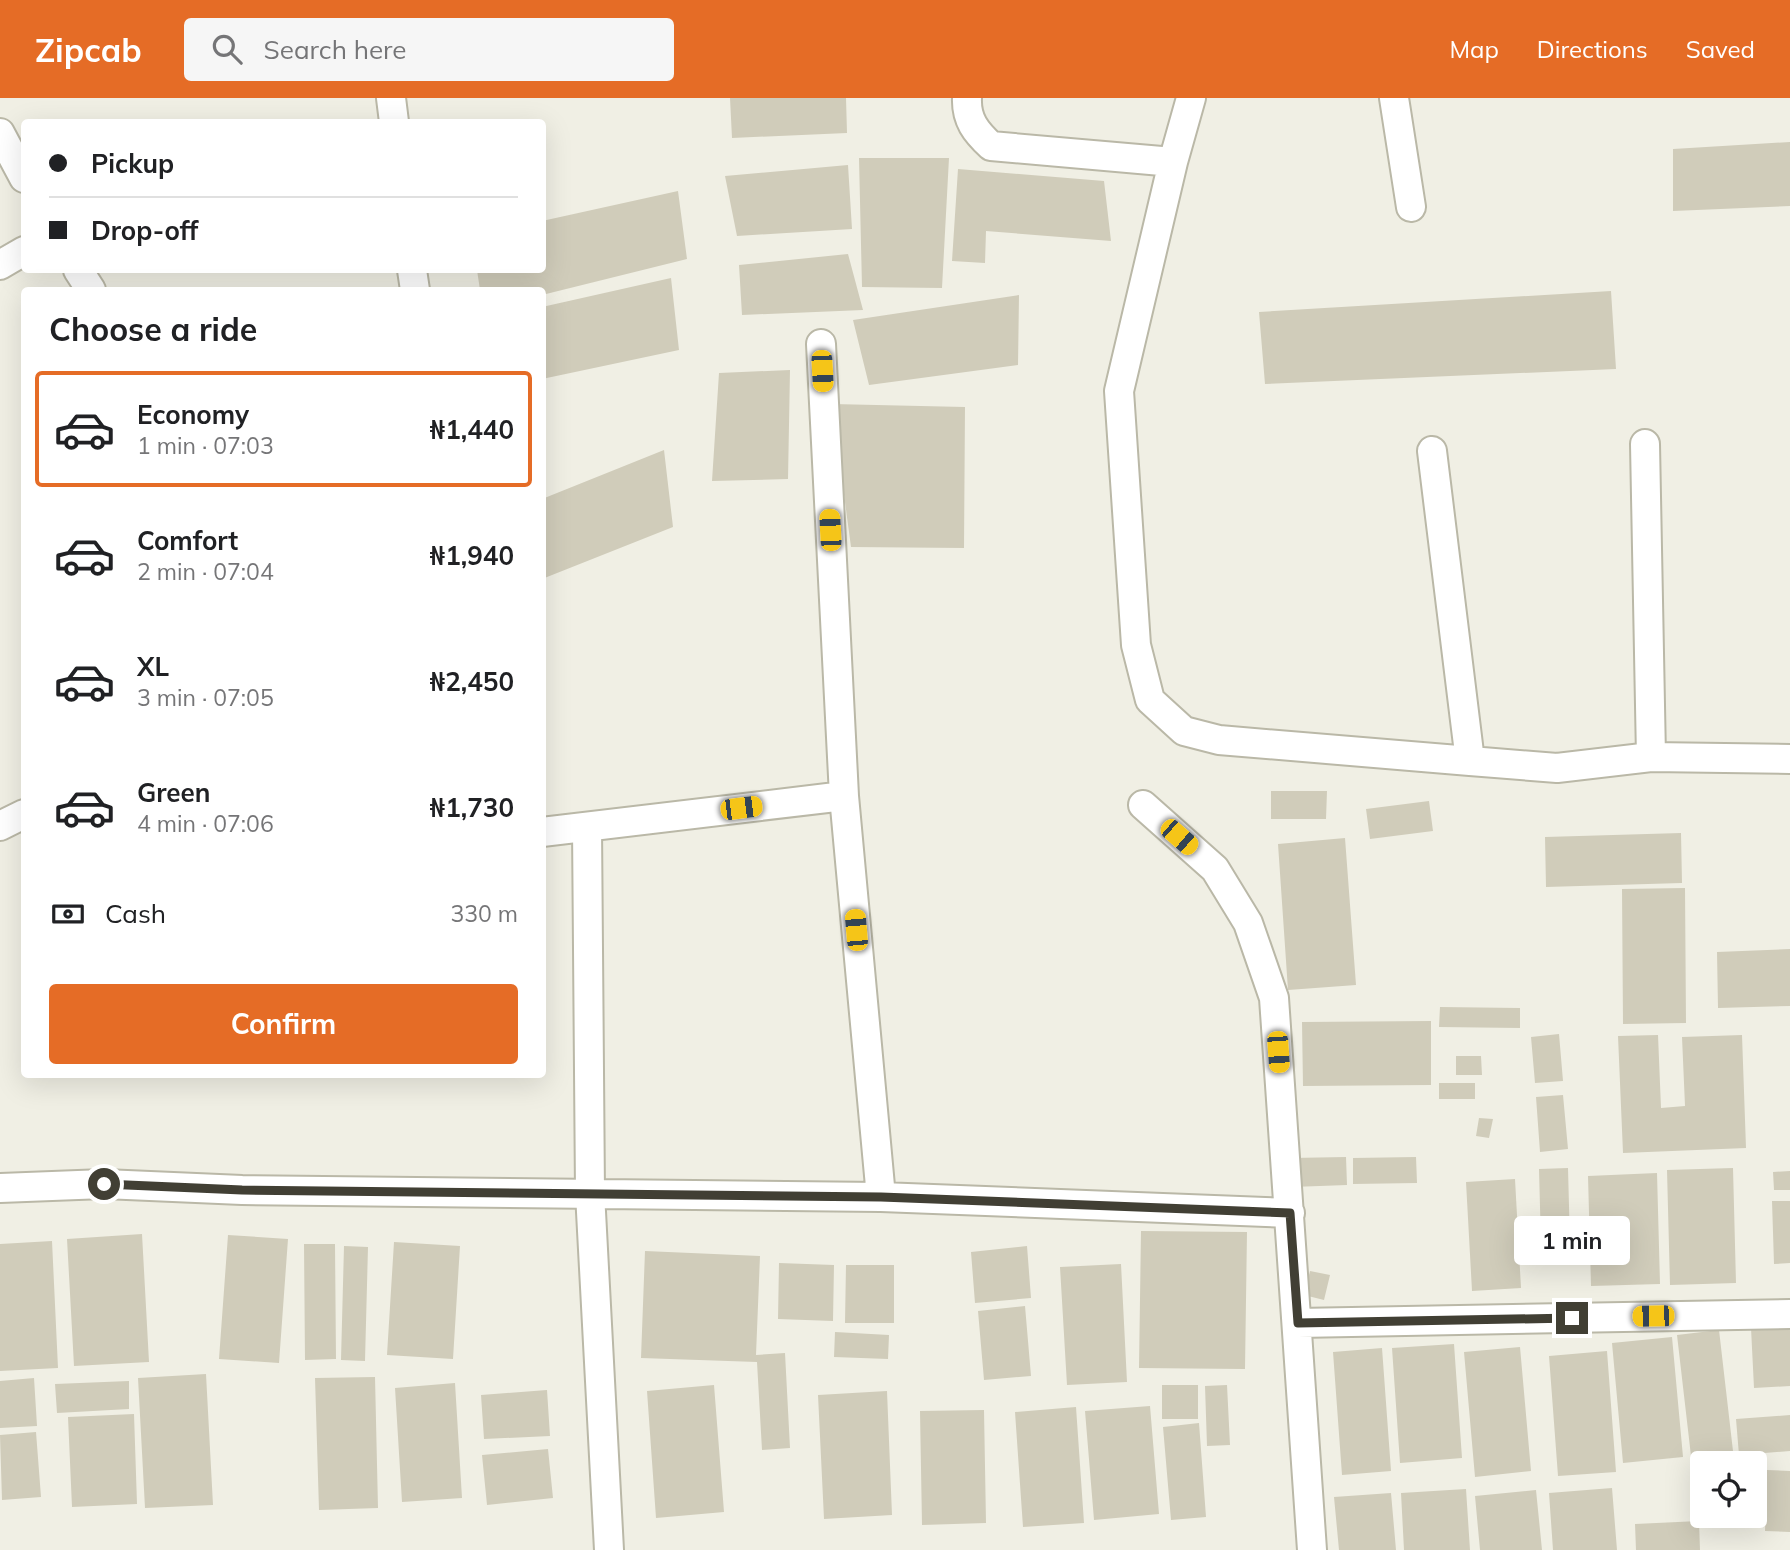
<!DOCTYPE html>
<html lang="en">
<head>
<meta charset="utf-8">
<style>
	:root { --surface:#fff; --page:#f6f6f6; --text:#202124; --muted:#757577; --line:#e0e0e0; --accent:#e56c26 }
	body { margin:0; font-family:Mulish,sans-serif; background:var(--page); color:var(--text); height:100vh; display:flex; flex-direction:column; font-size:26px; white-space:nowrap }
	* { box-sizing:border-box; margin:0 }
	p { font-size:23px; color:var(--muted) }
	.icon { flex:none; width:38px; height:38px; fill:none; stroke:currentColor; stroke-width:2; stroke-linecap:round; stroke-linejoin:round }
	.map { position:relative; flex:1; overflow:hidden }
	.side { position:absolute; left:21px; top:189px; width:525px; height:791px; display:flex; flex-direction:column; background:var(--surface); border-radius:7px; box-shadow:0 7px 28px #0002 }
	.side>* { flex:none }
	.banner { position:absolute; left:21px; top:21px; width:525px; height:154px; border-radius:7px; box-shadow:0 7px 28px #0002; display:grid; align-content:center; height:154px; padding:0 28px; background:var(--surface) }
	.tools { position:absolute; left:1690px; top:1353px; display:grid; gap:14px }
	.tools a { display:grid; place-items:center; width:77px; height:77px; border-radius:7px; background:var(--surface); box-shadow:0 7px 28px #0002; font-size:35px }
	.end { position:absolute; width:32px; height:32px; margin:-16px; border:9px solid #413f34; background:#fff; box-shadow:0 0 0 4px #fff }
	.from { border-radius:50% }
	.bubble { position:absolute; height:49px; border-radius:7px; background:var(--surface); box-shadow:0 7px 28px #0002; font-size:23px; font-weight:700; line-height:49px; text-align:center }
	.car { position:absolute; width:21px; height:42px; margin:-21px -10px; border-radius:9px; box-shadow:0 0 5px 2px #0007; background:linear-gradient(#f5c518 24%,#345 0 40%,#f5c518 0 76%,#345 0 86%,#f5c518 0) }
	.banner b { display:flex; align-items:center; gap:24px; height:66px; font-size:26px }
	.banner b+b { border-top:2px solid var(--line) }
	.banner i { width:18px; height:18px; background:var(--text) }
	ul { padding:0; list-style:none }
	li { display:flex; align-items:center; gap:21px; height:116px; margin:0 14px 10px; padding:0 14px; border:4px solid transparent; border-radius:7px }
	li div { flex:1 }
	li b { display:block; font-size:26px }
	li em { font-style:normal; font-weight:700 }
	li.selected { border-color:var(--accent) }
	li>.icon { width:63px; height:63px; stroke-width:1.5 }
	h2 { padding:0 28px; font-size:32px; line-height:84px }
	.pay { display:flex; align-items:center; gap:18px; height:77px; padding:0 28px; font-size:26px }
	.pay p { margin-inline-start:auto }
	.cta { display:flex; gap:14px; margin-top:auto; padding:14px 28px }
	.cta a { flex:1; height:80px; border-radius:7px; background:var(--accent); color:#fff; font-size:28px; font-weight:700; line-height:80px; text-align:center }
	header { display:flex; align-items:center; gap:42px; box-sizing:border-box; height:98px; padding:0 35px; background:var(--accent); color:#fff }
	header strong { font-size:33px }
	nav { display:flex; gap:38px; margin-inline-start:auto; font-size:24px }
	.search { width:490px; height:63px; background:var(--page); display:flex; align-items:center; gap:18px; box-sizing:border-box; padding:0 24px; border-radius:7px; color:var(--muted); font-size:26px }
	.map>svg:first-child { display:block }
	.building { fill:#d0ccba }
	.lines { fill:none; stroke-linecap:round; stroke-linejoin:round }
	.minor-casing { stroke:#bab8a7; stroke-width:32 }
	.minor { stroke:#fff; stroke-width:28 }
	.route { stroke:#413f34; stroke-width:9 }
</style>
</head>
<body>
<header>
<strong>Zipcab</strong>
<div class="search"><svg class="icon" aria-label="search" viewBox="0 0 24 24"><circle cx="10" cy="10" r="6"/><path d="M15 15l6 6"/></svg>Search here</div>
<nav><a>Map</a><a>Directions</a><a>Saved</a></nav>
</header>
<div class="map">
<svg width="1790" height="1452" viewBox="0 0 1790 1452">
	<rect width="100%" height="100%" fill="#f0efe4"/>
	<!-- building -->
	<path class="building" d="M730 0H846L847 35 732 40Z
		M1790 44V108L1673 113V51Z
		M859 60H949L942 190 862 189Z
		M848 67 852 131 737 138 725 78Z
		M958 71 1104 83 1111 143 986 133 985 165 952 163Z
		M678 93 687 161 542 197V192H480L477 172H542V123Z
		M848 156 863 212 742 217 739 167Z
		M671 180 679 252 542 281V209Z
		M1611 193 1616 271 1265 286 1259 214Z
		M1019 197 1018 267 869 287 853 222Z
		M790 272 788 381 712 383 719 275Z
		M832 306 965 309 964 450 851 449Z
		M664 352 673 429 542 481V401Z
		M1271 693H1327L1326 721H1271Z
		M1429 703 1433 733 1370 741 1366 711Z
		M1681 735 1682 785 1546 789 1545 739Z
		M1345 740 1356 887 1288 892 1278 746Z
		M1685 790 1686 925 1623 926 1622 791Z
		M1790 851V908L1718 910 1717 854Z
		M1440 909 1520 910V930L1439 929Z
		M1431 923V987L1303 988 1302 924Z
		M1559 936 1563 983 1535 985 1531 939Z
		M1658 937 1661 1010 1685 1008 1682 939 1742 937 1746 1050 1623 1055 1618 938Z
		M1456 958H1481L1482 977H1456Z
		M1439 985H1475V1001H1439Z
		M1563 997 1568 1051 1540 1054 1536 999Z
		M1479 1020 1493 1021 1489 1040 1476 1038Z
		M1346 1059 1347 1087 1292 1089 1291 1060Z
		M1416 1059 1417 1085 1353 1086V1060Z
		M1568 1070 1570 1146 1541 1147 1539 1071Z
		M1733 1070 1736 1185 1670 1187 1667 1072Z
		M1790 1073V1092H1774L1773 1074Z
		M1657 1075 1660 1186 1591 1188 1588 1078Z
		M1515 1081 1521 1190 1472 1193 1466 1084Z
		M1772 1103H1790V1165L1774 1166Z
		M1141 1133 1247 1134 1245 1271 1139 1270Z
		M142 1136 149 1264 74 1268 67 1141Z
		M228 1137 288 1141 279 1265 219 1261Z
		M52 1143 58 1270 0 1273V1146Z
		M394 1144 460 1148 453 1261 387 1257Z
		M304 1146H335L336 1261 305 1262Z
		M344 1148 368 1149 365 1263 341 1262Z
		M1027 1148 1031 1200 975 1205 971 1154Z
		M645 1153 760 1158 756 1257 785 1255 790 1350 762 1352 757 1264 641 1260Z
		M779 1165 834 1167 833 1223 778 1221Z
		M1121 1166 1127 1284 1067 1287 1060 1169Z
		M846 1167H894V1225H845Z
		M1310 1173 1330 1177 1324 1202 1304 1197Z
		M1025 1208 1031 1278 984 1282 978 1213Z
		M1790 1228V1288L1754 1290 1751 1230Z
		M1719 1232 1733 1353 1691 1358 1677 1237Z
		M835 1234 889 1237 888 1261 834 1259Z
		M1672 1239 1683 1359 1623 1365 1612 1245Z
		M1454 1246 1462 1360 1400 1365 1392 1250Z
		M1520 1249 1531 1373 1475 1379 1464 1254Z
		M1382 1250 1391 1373 1342 1377 1333 1254Z
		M1607 1253 1616 1374 1558 1378 1549 1258Z
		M206 1276 213 1407 145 1410 138 1280Z
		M375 1279 378 1410 319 1412 315 1280Z
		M34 1280 37 1328 0 1330V1283Z
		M129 1283V1311L57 1315 55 1286Z
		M455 1285 462 1400 402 1404 395 1290Z
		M714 1287 724 1414 656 1420 647 1293Z
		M1162 1287H1198V1321H1162Z
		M1227 1287 1230 1347 1207 1348 1205 1288Z
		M547 1292 550 1338 484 1341 481 1297Z
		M887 1293 892 1417 824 1421 818 1297Z
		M1150 1308 1159 1416 1094 1422 1085 1313Z
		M1076 1309 1084 1425 1023 1429 1015 1314Z
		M984 1312 986 1425 922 1427 920 1313Z
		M134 1316 137 1406 72 1409 68 1319Z
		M1790 1317V1353L1739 1357 1736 1321Z
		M1199 1325 1206 1419 1171 1422 1163 1329Z
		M36 1334 41 1399 2 1402 0 1337Z
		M548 1351 553 1400 487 1407 482 1357Z
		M1698 1364H1703V1396H1699Z
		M1767 1372 1790 1373V1434L1765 1433Z
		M1612 1390 1617 1452H1553L1549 1395Z
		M1466 1391 1470 1452H1404L1401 1395Z
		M1536 1392 1542 1452H1480L1475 1398Z
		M1391 1395 1396 1452H1339L1334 1399Z
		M1699 1423 1700 1452H1636L1635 1426Z"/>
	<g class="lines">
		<defs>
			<path id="minor" d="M391 0 394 24
				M967 0C966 22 976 34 991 48L1173 64
				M1191 0 1173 64 1119 293 1136 547 1150 602 1184 633 1219 642 1470 663
				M1394 0 1411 109
				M0 35 24 80
				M0 167 24 153
				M78 172 91 192
				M412 172 415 192
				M821 246 844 698 881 1099
				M1645 346 1651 659
				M1432 353 1470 663 1557 670 1651 659 1790 661
				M1143 707 1215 771 1248 825 1274 900 1312 1452
				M0 728 24 716
				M587 729 590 1095 609 1452
				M542 734 844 698
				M0 1090 104 1086 242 1092 881 1099 1290 1115
				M1298 1225 1790 1216"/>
		</defs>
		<!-- minor casing -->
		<use href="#minor" class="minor-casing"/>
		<!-- minor -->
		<use href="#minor" class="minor"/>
	</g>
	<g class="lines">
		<!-- route -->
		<path class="route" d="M104 1086 242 1092 881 1099 1290 1115 1298 1225 1572 1220"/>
	</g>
</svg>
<div class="tools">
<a><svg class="icon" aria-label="locate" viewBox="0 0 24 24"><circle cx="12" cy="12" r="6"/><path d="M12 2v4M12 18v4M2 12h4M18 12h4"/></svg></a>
</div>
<i class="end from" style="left:104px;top:1086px"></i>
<i class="end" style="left:1572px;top:1220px"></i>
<div class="bubble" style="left:1514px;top:1118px;width:116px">1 min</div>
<i class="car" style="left:822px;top:273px;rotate:177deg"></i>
<i class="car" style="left:830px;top:432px;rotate:357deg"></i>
<i class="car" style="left:741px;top:710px;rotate:83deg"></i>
<i class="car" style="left:1179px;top:739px;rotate:131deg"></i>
<i class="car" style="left:856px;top:832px;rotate:355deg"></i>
<i class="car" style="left:1278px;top:954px;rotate:176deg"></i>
<i class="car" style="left:1653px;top:1218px;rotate:269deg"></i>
<div class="banner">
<b><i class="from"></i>Pickup</b>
<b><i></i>Drop-off</b>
</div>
<section class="side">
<h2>Choose a ride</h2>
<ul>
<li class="selected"><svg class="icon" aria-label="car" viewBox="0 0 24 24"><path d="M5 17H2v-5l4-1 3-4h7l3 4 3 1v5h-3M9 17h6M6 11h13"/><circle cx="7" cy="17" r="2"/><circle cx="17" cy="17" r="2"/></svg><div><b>Economy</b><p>1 min · 07:03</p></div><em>₦1,440</em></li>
<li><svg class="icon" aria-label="car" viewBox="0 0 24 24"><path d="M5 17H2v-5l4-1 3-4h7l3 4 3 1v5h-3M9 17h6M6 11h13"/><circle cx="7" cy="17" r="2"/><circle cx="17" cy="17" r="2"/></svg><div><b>Comfort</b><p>2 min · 07:04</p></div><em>₦1,940</em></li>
<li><svg class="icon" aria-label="car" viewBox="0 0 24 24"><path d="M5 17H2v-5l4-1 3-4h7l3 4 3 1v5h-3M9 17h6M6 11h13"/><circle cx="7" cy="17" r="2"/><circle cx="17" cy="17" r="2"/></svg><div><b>XL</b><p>3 min · 07:05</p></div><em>₦2,450</em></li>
<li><svg class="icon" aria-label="car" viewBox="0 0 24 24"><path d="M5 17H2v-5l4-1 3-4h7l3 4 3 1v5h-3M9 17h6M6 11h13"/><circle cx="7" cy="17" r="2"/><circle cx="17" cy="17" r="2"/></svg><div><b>Green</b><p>4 min · 07:06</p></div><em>₦1,730</em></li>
</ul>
<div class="pay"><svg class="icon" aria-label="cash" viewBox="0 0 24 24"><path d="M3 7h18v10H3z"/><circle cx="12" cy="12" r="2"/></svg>Cash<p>330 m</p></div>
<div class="cta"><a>Confirm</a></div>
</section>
</div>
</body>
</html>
